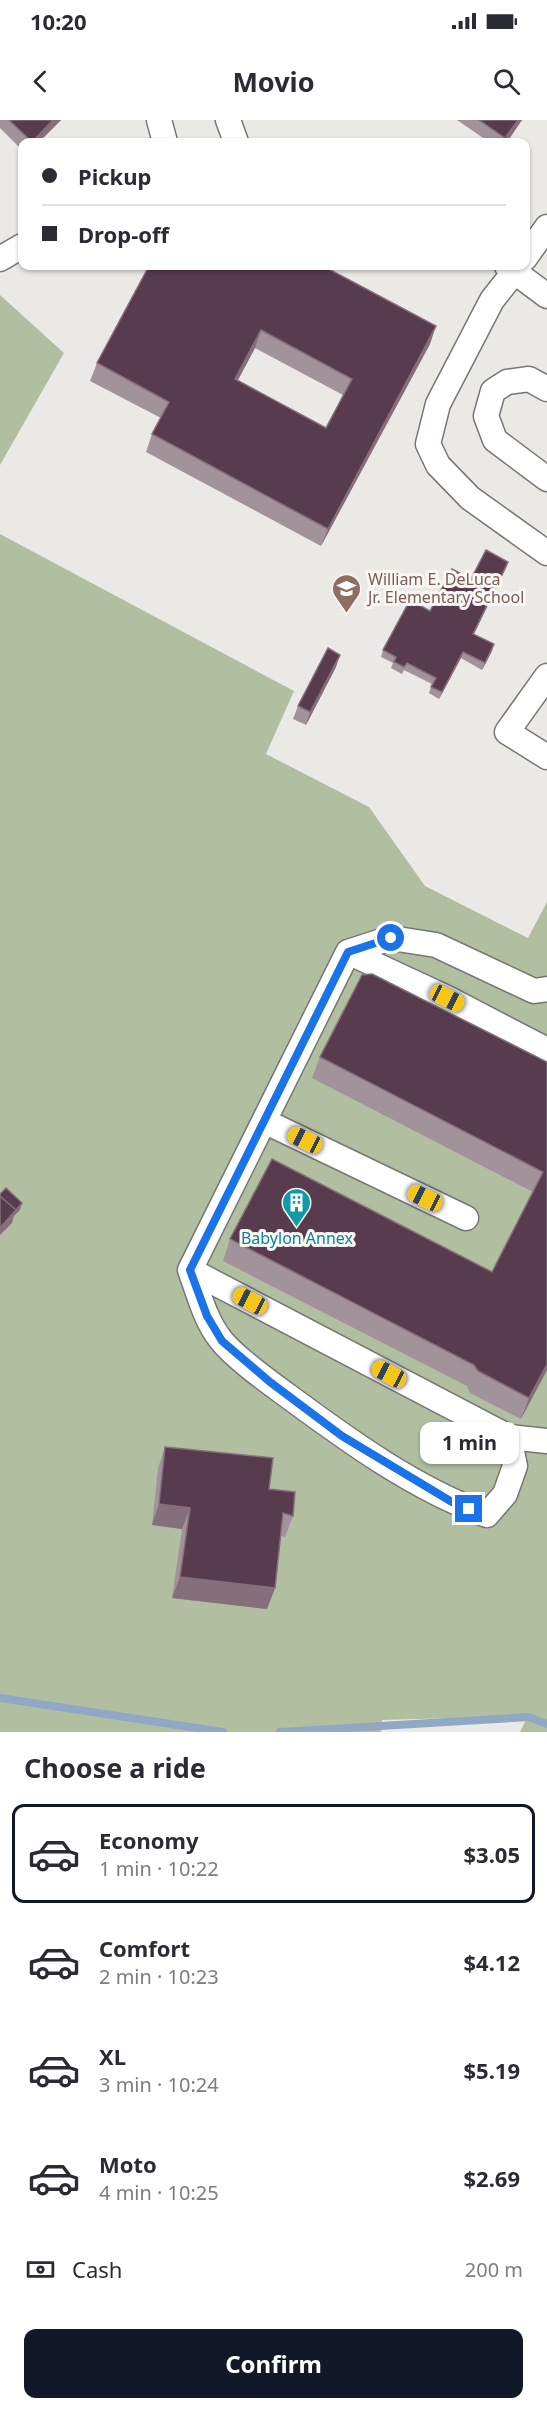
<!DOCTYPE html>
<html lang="en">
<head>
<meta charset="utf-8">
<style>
	:root { --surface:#fff; --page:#f2f2f3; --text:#2b2b33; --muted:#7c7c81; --line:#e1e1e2; --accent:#111827 }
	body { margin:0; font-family:"Noto Sans",sans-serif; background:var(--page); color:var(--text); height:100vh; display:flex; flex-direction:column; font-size:22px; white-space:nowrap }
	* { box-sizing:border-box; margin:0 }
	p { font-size:20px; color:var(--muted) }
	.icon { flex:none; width:33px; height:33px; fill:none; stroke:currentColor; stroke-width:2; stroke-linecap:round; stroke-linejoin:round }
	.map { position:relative; height:1612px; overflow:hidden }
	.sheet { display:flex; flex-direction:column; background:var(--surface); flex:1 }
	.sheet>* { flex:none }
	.guide { position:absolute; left:18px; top:18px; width:512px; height:132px; border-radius:12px; box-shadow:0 2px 4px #0004; display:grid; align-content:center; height:132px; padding:0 24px; background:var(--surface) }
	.end { position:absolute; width:27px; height:27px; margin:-14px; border:8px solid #1a73e8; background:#fff; box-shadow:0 0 0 3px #fff }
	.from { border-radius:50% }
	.bubble { position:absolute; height:42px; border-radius:12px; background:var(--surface); box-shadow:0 2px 4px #0004; font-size:20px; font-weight:700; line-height:42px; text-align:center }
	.car { position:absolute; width:18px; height:36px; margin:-18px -9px; border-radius:8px; box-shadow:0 0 4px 2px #0007; background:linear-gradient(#f5c518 24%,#345 0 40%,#f5c518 0 76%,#345 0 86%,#f5c518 0) }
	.guide b { display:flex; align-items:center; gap:21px; height:57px; font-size:22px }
	.guide b+b { border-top:2px solid var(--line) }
	.guide i { width:15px; height:15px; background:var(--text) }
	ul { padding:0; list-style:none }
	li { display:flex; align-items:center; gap:18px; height:99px; margin:0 12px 9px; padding:0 12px; border:3px solid transparent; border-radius:12px }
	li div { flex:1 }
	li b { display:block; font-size:22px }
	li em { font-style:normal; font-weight:700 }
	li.on { border-color:var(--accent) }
	li>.icon { width:54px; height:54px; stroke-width:1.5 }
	h2 { padding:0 24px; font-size:27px; line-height:72px }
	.pay { display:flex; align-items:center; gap:15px; height:66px; padding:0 24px; font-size:22px }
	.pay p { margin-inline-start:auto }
	.action { display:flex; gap:12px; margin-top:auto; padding:12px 24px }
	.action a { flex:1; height:69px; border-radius:12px; background:var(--accent); color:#fff; font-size:24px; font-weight:700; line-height:69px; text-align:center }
	.status { display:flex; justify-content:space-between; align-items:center; height:42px; padding:0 30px; background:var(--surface); direction:ltr }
	.status svg { height:16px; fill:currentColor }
	header { display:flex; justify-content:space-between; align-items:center; height:78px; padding:0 24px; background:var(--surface); font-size:27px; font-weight:700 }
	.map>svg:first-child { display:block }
	.green { fill:#b1bfa0 }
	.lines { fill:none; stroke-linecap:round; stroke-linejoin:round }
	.stream { stroke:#90a8c4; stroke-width:8 }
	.minor-casing { stroke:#787674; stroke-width:27 }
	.minor { stroke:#fff; stroke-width:24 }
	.wall { fill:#a2929a; fill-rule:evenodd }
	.shaded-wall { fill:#846f7b }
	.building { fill:#583b4d; stroke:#846f7b; stroke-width:1.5; fill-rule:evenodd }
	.route { stroke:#1a73e8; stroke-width:8 }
	.labels { text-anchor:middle; stroke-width:6; stroke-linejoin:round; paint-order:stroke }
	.education-label { font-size:16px; fill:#785e54; stroke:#f9f7f4; text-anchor:start }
	.culture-label { font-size:16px; fill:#0d838f; stroke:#f9f7f4 }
</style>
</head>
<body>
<div class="status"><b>10:20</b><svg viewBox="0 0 49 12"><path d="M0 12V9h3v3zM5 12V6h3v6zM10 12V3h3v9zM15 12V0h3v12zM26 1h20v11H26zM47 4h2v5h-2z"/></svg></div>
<header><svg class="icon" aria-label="back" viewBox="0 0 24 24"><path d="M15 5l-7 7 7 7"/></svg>Movio<svg class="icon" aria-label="search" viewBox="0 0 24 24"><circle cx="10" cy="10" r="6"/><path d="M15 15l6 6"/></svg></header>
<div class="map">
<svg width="547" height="1612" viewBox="0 0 547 1612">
	<rect width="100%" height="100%" fill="#ebe9e6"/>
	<!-- green -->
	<path class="green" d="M0 175 64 233 0 345Z
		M0 414 294 571 266 634 369 687 425 766 528 818 547 782V1612H520L528 1596 382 1600 381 1612H0Z"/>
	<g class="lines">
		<!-- stream -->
		<path class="stream" d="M0 1578 223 1612
			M280 1612 529 1597 547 1604"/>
		<defs>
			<path id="minor" d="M159 0 165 22
				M228 0 236 22
				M525 138 547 107
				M0 139 22 126
				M507 146 547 176
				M519 146 492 180 438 284 428 324 438 345 470 378 547 433
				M547 269 529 259 507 262 493 271 486 296 495 320 547 359
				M547 556 507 612 547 637
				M348 832 447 878 547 930
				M264 1001 466 1098
				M190 1150 509 1317 547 1321
				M509 1317 515 1346 505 1374 487 1395C415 1369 349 1321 288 1276 269 1262 235 1238 221 1220 205 1200 199 1174 190 1150L348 832 391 818 436 825 534 871 547 869"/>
		</defs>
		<!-- minor casing -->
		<use href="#minor" class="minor-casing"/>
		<!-- minor -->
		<use href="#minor" class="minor"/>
	</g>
	<!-- wall -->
	<path class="wall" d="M0 0H61L39 22H22V30L0 8Z
		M457 0H522L507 22H489Z
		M149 146 430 224 321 426 146 332 152 314 161 298 90 261 97 243ZM255 228 343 275 326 308 237 261Z
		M508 442 474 514 492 531 482 550 461 538 439 579 429 573 432 564 404 550 402 554 391 548 393 543 381 537 383 530 430 491 471 459Z
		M336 547 306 605 293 599 298 586Z
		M320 937 547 942V1250L521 1299 470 1273 467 1266 223 1141 230 1119 492 1152 533 1072 312 958Z
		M165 1327 269 1369 293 1396 285 1417 281 1416 275 1468 267 1489 172 1478 182 1409 152 1405 158 1348Z"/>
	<!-- shaded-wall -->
	<path class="shaded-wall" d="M53 0H61L39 22H31Z
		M518 0H522L507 22H504L505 18Z
		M436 206 430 224 321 426 328 409Z
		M261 210 255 228 229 277 235 259Z
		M508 442 506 448 471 520 473 514Z
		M494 524 492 531 482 550 485 543Z
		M463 532 461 538 439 579 442 572Z
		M340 535 336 547 306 605 310 592Z
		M22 1083 20 1090 14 1096 12 1103 0 1115V1108Z
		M547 1244V1250L521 1299 529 1278Z
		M159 1384 190 1388 182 1409 152 1405Z
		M180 1457 275 1468 267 1489 172 1478Z"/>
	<!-- building -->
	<path class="building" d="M9 0H53L32 22Z
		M479 0H518L505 18Z
		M149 146H323L436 206 328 409 152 314 169 282 97 243ZM261 210 352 259 326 308 235 259Z
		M486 430 508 442 473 514 494 524 485 543 463 532 442 572 431 567 436 558 407 543 404 547 394 542 396 537 383 530 410 480 430 491 452 449 471 459Z
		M328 528 340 535 310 592 298 586Z
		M372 854 547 942V1244L529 1278 478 1251 474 1245 230 1119 272 1039 492 1152 543 1052 320 937 362 855Z
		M6 1068 22 1083 16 1090 0 1076V1074Z
		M0 1076 16 1090 0 1108Z
		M165 1327 273 1338 269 1369 295 1372 293 1396 283 1393 275 1468 180 1457 190 1388 159 1384Z"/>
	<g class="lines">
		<!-- route -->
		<path class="route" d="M391 818 348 832 190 1150 207 1196 222 1221 270 1262 342 1316 452 1382 469 1389"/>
	</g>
	<!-- icons -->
	<defs>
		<symbol id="school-pin" viewBox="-11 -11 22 30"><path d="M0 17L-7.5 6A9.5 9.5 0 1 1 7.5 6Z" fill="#8d6e63" stroke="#f9f7f4"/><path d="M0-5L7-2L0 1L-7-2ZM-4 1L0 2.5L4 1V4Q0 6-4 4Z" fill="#fff"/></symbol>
		<symbol id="building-pin" viewBox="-11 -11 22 30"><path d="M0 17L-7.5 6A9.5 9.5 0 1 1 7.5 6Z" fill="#0f9aa8" stroke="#f9f7f4"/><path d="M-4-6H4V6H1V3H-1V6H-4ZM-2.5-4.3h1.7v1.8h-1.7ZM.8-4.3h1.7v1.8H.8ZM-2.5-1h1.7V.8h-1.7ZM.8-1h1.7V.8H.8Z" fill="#fff"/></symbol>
	</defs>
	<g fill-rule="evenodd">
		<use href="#school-pin" x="330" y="452" width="33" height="45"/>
		<use href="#building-pin" x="280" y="1066" width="33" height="45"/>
	</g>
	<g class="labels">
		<!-- education labels -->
		<g class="education-label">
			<text x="368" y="465">William E. DeLuca<tspan x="368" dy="18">Jr. Elementary School</tspan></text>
		</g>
		<!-- culture labels -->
		<g class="culture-label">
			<text x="297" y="1124">Babylon Annex</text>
		</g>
	</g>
</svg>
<i class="end from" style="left:391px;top:818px"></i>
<i class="end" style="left:469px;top:1389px"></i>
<div class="bubble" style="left:420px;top:1302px;width:99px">1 min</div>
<i class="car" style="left:447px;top:878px;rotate:117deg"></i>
<i class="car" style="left:305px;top:1020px;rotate:296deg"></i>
<i class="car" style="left:425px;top:1078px;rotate:296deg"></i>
<i class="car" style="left:250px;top:1181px;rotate:298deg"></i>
<i class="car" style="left:389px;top:1254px;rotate:298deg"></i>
<div class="guide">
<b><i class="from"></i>Pickup</b>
<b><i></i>Drop-off</b>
</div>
</div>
<section class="sheet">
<h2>Choose a ride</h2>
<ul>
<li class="on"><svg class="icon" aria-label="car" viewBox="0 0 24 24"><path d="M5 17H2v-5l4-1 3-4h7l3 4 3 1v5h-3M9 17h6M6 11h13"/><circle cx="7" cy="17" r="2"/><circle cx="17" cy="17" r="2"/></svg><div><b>Economy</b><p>1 min · 10:22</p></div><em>$3.05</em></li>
<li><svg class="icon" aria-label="car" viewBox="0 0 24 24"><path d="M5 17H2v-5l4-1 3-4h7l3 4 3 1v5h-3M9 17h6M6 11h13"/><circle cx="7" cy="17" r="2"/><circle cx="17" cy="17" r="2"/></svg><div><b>Comfort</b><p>2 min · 10:23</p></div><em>$4.12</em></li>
<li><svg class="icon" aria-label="car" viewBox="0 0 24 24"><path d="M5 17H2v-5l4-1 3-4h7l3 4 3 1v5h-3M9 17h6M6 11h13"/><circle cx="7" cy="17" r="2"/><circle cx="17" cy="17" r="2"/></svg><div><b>XL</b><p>3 min · 10:24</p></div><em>$5.19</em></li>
<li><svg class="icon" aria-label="car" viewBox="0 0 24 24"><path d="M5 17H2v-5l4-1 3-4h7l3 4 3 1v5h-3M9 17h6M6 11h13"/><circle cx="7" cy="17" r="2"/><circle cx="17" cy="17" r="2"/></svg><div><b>Moto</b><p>4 min · 10:25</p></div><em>$2.69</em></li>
</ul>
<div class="pay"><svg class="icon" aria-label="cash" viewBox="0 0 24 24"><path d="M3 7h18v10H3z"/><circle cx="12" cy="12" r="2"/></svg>Cash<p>200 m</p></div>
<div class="action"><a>Confirm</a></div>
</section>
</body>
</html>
